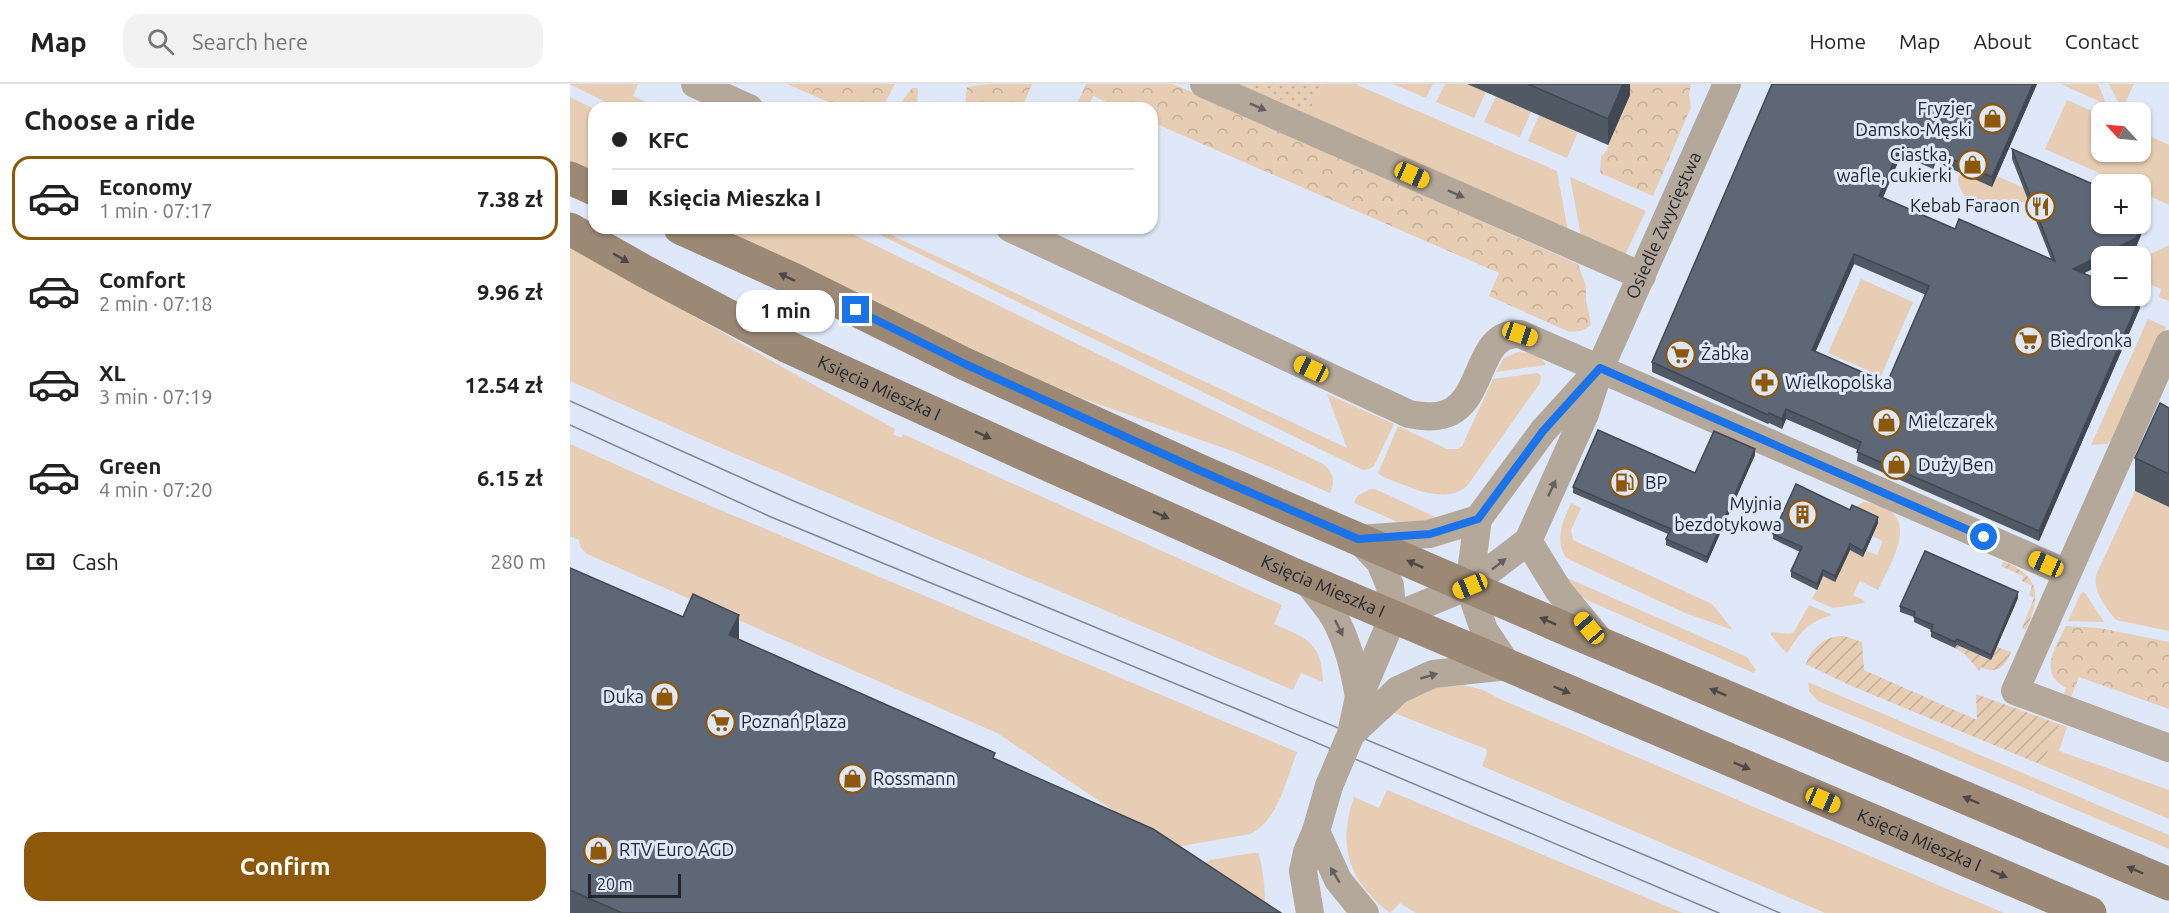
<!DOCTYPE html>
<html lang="en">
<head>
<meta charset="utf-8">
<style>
	:root { --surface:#fff; --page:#f2f2f2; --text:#222; --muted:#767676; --line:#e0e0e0; --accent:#8d5809 }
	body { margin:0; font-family:Ubuntu,sans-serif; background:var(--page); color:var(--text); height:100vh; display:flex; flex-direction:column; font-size:22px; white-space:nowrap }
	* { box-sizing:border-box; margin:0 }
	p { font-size:20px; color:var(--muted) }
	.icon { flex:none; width:33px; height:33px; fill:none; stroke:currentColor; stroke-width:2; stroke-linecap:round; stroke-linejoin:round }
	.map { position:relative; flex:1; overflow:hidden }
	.sheet { display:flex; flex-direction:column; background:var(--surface); width:570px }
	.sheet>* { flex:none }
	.banner { position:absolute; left:18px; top:18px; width:570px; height:132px; border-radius:18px; box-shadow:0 2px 4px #0004; display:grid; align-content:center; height:132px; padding:0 24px; background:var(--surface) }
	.needle { width:39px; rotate:296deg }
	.fabs { position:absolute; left:1521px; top:18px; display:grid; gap:12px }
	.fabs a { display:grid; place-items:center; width:60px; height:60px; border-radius:12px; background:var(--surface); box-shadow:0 2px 4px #0004; font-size:30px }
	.scale { position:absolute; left:18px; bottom:15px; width:93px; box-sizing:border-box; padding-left:6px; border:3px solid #22262c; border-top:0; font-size:16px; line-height:21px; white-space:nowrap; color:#22262c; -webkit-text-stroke:4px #dee8f9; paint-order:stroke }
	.end { position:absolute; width:27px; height:27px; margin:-14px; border:8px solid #1a73e8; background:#fff; box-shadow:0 0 0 3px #fff }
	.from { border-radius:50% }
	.bubble { position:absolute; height:42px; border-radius:18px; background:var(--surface); box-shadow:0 2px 4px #0004; font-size:20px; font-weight:700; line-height:42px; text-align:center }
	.car { position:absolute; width:18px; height:36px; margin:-18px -9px; border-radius:8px; box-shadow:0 0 4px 2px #0007; background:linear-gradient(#f5c518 24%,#345 0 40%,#f5c518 0 76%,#345 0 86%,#f5c518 0) }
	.banner b { display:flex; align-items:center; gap:21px; height:57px; font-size:22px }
	.banner b+b { border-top:2px solid var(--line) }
	.banner i { width:15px; height:15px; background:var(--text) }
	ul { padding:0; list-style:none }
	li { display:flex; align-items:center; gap:18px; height:84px; margin:0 12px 9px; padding:0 12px; border:3px solid transparent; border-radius:18px }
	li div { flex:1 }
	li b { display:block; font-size:22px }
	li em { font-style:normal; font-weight:700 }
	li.current { border-color:var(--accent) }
	li>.icon { width:54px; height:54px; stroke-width:1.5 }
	h2 { padding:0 24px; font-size:27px; line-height:72px }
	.pay { display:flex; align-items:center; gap:15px; height:66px; padding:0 24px; font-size:22px }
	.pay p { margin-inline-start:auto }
	.action { display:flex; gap:12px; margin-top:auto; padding:12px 24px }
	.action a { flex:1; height:69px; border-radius:18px; background:var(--accent); color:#fff; font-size:24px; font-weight:700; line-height:69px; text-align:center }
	header { display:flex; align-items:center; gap:36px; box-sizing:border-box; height:84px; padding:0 30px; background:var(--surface); border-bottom:2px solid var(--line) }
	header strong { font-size:28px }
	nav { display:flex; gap:33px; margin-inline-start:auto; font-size:21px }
	.search { width:420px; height:54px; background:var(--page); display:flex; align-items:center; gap:15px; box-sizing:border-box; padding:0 21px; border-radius:18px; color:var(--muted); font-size:22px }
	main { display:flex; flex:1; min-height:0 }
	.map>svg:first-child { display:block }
	.grass { fill:#e6cdb3 }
	.forest { fill:url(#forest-crowns) }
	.park { fill:url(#park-dots) }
	.garden { fill:url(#garden-furrows) }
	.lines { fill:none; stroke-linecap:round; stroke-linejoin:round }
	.street { stroke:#b4a89b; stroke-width:28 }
	.secondary { stroke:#9b8875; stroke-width:33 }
	.tram { stroke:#7f8692; stroke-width:1.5 }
	.street-bridge { stroke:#b4a89b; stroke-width:28 }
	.wall { fill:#515965; fill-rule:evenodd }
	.shaded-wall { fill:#424853 }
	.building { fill:#5e6776; stroke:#424853; stroke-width:1.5; fill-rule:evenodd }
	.oneway { fill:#64605e }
	.oneway2 { fill:#4c4846 }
	.route { stroke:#1a73e8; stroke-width:8 }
	.labels { text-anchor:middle; stroke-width:6; stroke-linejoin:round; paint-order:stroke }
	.poi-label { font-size:18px; fill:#22262c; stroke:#dee8f9; text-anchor:start }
	.street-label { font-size:18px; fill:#22262c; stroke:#dee8f9 }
</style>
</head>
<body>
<header>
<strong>Map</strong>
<div class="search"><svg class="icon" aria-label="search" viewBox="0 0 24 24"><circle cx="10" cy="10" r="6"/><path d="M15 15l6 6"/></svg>Search here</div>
<nav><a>Home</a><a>Map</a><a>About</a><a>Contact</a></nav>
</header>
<main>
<section class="sheet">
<h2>Choose a ride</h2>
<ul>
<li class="current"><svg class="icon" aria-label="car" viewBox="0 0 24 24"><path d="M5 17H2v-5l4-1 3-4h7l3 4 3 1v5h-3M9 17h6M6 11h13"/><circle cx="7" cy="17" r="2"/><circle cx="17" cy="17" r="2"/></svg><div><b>Economy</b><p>1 min · 07:17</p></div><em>7.38 zł</em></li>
<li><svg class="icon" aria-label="car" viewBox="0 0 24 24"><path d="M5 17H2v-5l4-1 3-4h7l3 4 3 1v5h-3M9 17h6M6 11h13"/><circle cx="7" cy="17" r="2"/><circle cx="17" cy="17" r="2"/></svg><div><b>Comfort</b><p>2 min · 07:18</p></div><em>9.96 zł</em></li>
<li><svg class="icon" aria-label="car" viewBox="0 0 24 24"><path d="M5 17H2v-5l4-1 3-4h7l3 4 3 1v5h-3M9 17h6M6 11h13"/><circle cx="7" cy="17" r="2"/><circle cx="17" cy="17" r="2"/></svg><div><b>XL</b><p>3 min · 07:19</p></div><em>12.54 zł</em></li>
<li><svg class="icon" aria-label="car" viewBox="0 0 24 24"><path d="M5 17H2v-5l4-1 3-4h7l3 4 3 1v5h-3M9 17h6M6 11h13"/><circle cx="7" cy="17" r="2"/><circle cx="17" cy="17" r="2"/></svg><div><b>Green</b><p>4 min · 07:20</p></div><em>6.15 zł</em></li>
</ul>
<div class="pay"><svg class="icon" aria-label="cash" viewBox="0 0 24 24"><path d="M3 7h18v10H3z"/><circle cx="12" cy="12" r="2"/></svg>Cash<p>280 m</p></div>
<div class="action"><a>Confirm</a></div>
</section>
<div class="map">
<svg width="1599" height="829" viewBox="0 0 1599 829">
	<defs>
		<pattern id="forest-crowns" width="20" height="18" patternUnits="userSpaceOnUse" patternTransform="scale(1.5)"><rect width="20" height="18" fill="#e6cdb3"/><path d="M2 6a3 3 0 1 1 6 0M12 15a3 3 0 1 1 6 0" fill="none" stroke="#c5b09a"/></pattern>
		<pattern id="park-dots" width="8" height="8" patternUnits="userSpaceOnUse" patternTransform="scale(1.5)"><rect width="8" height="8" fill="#e6cdb3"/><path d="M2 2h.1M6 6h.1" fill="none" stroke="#c5b09a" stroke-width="1.8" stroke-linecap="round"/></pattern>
		<pattern id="garden-furrows" width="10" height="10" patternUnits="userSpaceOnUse" patternTransform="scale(1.5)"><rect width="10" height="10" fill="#e6cdb3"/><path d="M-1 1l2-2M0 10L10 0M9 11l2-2" fill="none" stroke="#c5b09a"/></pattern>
	</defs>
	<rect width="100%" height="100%" fill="#dee8f9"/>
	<!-- grass -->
	<path class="grass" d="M0 0H68L63 12 89 24H47Z
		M649 0H674L739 28 738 17 741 10 746 13 752 0H785L987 87 999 153Z
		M823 0H863L856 14Z
		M875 0H897L916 8 904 34 866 18Z
		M1491 0H1528L1537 21Z
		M1539 0H1564L1552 26Z
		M926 12 961 28 950 53 914 38Z
		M0 13 24 25V95L0 84Z
		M1497 16 1531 31 1532 68H1570L1571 48 1599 61V121L1571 108 1570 100H1554L1475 65Z
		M969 31 1008 48 997 74 958 57Z
		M1389 91 1427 92 1463 108 1459 118C1440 116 1431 137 1409 126 1403 123 1398 119 1395 113 1391 106 1386 99 1389 91Z
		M1000 93 1076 127 1055 171 1012 158Z
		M153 144H270L753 380C763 388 766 397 760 409L665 368 508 313 150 151Z
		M296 144H306L777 364 757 310 824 340 804 382 799 385 793 386Z
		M0 161 244 301 325 345 323 350 331 354 333 350 712 521 704 540C737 554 752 559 753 598L731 589 723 606 128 354 0 297Z
		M1599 161V217L1589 213 1591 205 1577 199 1570 175Z
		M1291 195 1343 218 1311 292 1258 269Z
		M1578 235 1596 243 1545 352 1537 360 1521 361Z
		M948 268C959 268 971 271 976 281L926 288 934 274Z
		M968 289 971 292 970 299 897 402C874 422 838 402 813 393L808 389 828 342 877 365H888L892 362 923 295Z
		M0 360 105 407 727 668C716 696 708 737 680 750L600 764 427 649 17 470 11 464 9 456 0 452Z
		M800 405H805L872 436 828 438 784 419 787 412Z
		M1565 407 1599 423V547L1546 536C1536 524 1521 505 1527 489Z
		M1293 418C1301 418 1308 421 1316 424 1347 440 1318 484 1308 506L1290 497 1283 511 1293 516 1295 519 1263 524 1242 515 1253 492 1280 466 1294 473 1297 467 1307 471 1313 457 1302 452 1308 439 1285 423Z
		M1001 419 1011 424 1001 446 1003 456 1142 520 1163 546 1115 529 998 475C983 459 993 437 1001 419Z
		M986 489 1177 573 1186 586 1184 589 1019 517 1005 509Z
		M1514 508 1515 509 1534 538 1498 537 1511 509Z
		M1239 521 1262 531C1237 539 1231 547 1218 568L1216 569 1201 551V548L1220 550 1224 548Z
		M1238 598 1599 751V765L1248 617 1239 607Z
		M894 601 913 606 930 615 1434 829H1255L912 682 917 669 916 665 822 628 849 605Z
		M1489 640 1497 643 1489 667 1599 706V735L1472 681Z
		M817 706 1113 829H846L830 819 820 829C779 798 767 762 784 713L809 724Z
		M682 769H688C692 777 697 814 694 823L634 781 640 776Z"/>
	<!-- forest -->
	<path class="forest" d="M217 0H325L312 24H272Z
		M419 0H462L453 21 460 24H395L397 3Z
		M516 0H603L1008 180 1016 202V216L1021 240C1016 247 1006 249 997 247L919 212 929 189 582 38V24H551L523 12 518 24H505Z
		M1057 0H1121L1119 11 1121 23 1083 112 1030 89 1031 73 1037 66Z
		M342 4H348L347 24H327Z
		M1496 542 1529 544 1599 558V625L1509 593 1501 613 1494 610 1496 604C1467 589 1486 563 1496 542Z"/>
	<!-- park -->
	<path class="park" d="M674 0H752L746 13 740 11 738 16 743 19 739 28Z"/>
	<!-- garden -->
	<path class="garden" d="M1433 477C1471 493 1471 511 1456 546L1452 544 1464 514 1459 511 1462 502 1452 497 1453 492 1431 482Z
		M1274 552 1292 558 1294 586 1407 636 1406 610 1489 640 1472 681 1277 600 1236 580C1241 563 1257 551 1274 552Z
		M1387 561 1421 576 1427 563 1441 568C1435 583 1427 591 1411 583L1409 587 1396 571 1385 564Z"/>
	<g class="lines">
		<!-- street -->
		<g class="street">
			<path d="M125 0 179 24"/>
			<path d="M634 0 1072 192"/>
			<path d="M440 144 839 330C850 332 861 334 872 331 916 321 904 247 950 250L1497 489"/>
			<path d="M1599 260 1445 607 1599 664"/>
			<path d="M908 435 973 347 1025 290"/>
			<path d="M788 455 810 478 820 502 823 533 789 613"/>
			<path d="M788 455 859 450 908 435"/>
			<path d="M958 457 989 507 1032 559"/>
			<path d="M736 496C745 508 756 520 764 533 778 558 784 585 789 613"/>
			<path id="s1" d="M823 533 899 502 958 457 1015 330 1030 284 1157 0"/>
			<path d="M810 623 828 606 863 590 938 582 914 546 899 502 908 435"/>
			<path d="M746 747 768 796 795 829"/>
			<path d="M740 829 733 787 737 768 746 747 759 702"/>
		</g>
		<!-- secondary -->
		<g class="secondary">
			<path d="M0 94 24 105"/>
			<path d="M110 144 225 196 395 280 633 388 989 542 1599 800"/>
			<path id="s2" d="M0 145 74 187 216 262 456 371 716 487 1520 829"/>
		</g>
		<!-- tram -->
		<path class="tram" d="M0 317 219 415 380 483 1101 782 1210 829
			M0 341 201 433 674 628 1149 829"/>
		<!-- street-bridge -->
		<path class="street-bridge" d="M781 650 810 623
			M759 702 781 650 789 613"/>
	</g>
	<!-- wall -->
	<path class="wall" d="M897 0H1060V11L1038 61Z
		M1202 0H1467L1422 103 1366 78 1363 85 1331 71 1313 114 1385 145 1481 175 1442 75V65L1578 134 1566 163 1514 189 1570 224 1469 457 1287 377 1288 366 1216 335 1212 345 1199 339 1198 340 1082 288V278ZM1284 180 1356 211 1317 299 1245 268Z
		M1599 324V423L1565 407V374Z
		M1185 371 1137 479 1096 461V455L1098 450 1003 409V403L1125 389Z
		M1308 439 1293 473 1280 466 1265 498 1253 492 1247 506 1221 493V487L1230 468 1203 455V450Z
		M0 484 113 533 169 555 425 675 711 829H0Z
		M1448 514 1421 576 1387 561 1385 564 1361 553V546L1344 538V533L1330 528V522Z"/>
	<!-- shaded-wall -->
	<path class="shaded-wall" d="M1053 0H1060V11L1038 61V35Z
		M1463 0H1467L1422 103V93Z
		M1331 61V71L1309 122V112Z
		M1366 68V78L1363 85V75Z
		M1578 125V134L1566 163 1548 172H1532V180L1503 195V185Z
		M1284 170V180L1242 276V266Z
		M1570 214V224L1469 457V447Z
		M1216 325V335L1212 345V335Z
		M1185 365V371L1137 479V473Z
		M1308 433V439L1293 473V467Z
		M1280 460V466L1265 498V492Z
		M1253 486V492L1247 506V500Z
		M1448 508V514L1421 576V571Z
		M169 531V556L159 551Z"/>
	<!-- building -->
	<path class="building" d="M958 0H1053L1038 35Z
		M1202 0H1463L1422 93 1366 68 1363 75 1331 61 1309 112 1385 145 1389 135 1485 177 1442 65 1532 104V140H1570V121L1578 125 1566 154 1503 185 1532 197V212H1565L1570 214 1469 447 1287 368 1291 358 1216 325 1212 335 1199 329 1198 331 1082 278ZM1284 170 1359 202 1317 299 1242 266Z
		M1590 319 1599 324V390L1565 374Z
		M1028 346 1125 389 1144 347 1185 365 1137 473 1096 455 1101 445 1003 403Z
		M1226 400 1280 426 1282 421 1308 433 1293 467 1280 460 1265 492 1253 486 1247 500 1221 487 1232 463 1203 450Z
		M1355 467 1448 508 1421 571 1387 555 1385 558 1361 547 1363 541 1344 533 1345 528 1330 522Z
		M0 484 113 533 123 510 169 531 159 551 425 669 423 674 583 745 711 829H52L0 806Z"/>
	<!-- one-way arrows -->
	<defs><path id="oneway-solid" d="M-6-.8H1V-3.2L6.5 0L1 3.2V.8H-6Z" transform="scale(1.5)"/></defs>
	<g class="oneway">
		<use href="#oneway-solid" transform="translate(688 23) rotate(24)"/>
		<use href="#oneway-solid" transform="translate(886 110) rotate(24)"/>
		<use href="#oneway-solid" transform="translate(982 404) rotate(-65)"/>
		<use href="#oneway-solid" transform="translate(929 480) rotate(-38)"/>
		<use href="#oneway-solid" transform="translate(769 544) rotate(64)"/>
		<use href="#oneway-solid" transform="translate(859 592) rotate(-16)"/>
		<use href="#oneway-solid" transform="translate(765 791) rotate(-121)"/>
	</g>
	<g class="oneway2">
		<use href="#oneway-solid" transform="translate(51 174) rotate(30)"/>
		<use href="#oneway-solid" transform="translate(217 193) rotate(-155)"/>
		<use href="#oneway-solid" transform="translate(413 351) rotate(25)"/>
		<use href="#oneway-solid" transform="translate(591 431) rotate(24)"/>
		<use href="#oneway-solid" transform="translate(845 480) rotate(-156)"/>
		<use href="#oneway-solid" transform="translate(978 537) rotate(-156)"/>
		<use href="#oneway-solid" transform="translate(992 606) rotate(23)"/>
		<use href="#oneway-solid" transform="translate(1148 608) rotate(-157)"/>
		<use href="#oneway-solid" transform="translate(1172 682) rotate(23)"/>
		<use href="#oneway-solid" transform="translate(1401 716) rotate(-157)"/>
		<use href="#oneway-solid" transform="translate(1565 786) rotate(-157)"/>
		<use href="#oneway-solid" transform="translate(1429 790) rotate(23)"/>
	</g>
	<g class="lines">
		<!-- route -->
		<path class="route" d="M286 226 395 280 633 388 788 455 860 450 908 435 973 347 1030 284 1414 453"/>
	</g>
	<!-- icons -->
	<defs>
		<symbol id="shop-ring" viewBox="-11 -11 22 22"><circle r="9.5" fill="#dee8f9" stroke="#8d5809" stroke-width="1.5"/><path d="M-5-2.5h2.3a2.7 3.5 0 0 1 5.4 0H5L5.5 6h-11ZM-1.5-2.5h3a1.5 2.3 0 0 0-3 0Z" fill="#8d5809"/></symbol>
		<symbol id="restaurant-ring" viewBox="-11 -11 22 22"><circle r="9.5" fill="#dee8f9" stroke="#8d5809" stroke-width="1.5"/><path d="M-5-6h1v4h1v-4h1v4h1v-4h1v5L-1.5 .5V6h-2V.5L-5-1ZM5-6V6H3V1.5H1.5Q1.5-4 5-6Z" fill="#8d5809"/></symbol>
		<symbol id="supermarket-ring" viewBox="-11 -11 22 22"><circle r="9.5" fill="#dee8f9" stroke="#8d5809" stroke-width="1.5"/><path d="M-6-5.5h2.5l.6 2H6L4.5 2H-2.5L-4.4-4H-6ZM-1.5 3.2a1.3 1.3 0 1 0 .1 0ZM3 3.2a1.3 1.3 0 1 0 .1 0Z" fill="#8d5809"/></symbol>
		<symbol id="pharmacy-ring" viewBox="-11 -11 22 22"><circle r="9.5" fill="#dee8f9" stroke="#8d5809" stroke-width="1.5"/><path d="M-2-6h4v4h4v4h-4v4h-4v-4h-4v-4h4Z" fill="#8d5809"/></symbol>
		<symbol id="fuel-ring" viewBox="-11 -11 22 22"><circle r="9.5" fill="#dee8f9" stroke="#8d5809" stroke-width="1.5"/><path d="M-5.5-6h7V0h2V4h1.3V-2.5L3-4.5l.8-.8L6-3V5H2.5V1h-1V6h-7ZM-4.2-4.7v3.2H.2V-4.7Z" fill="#8d5809"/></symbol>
		<symbol id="building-ring" viewBox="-11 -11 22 22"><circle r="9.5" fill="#dee8f9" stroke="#8d5809" stroke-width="1.5"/><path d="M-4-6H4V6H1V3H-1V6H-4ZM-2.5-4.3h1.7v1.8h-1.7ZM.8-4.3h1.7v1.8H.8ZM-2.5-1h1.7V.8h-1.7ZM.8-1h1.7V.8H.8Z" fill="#8d5809"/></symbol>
	</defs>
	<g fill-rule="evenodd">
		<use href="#shop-ring" x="1406" y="18" width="33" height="33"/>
		<use href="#shop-ring" x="1386" y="64" width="33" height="33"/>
		<use href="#restaurant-ring" x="1454" y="106" width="33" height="33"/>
		<use href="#supermarket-ring" x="1442" y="240" width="33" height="33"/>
		<use href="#supermarket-ring" x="1094" y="254" width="33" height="33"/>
		<use href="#pharmacy-ring" x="1178" y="282" width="33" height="33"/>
		<use href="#shop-ring" x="1300" y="322" width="33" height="33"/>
		<use href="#shop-ring" x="1310" y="364" width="33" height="33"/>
		<use href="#fuel-ring" x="1038" y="382" width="33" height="33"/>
		<use href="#building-ring" x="1216" y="414" width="33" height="33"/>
		<use href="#shop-ring" x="78" y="596" width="33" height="33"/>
		<use href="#supermarket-ring" x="134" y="622" width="33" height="33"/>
		<use href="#shop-ring" x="266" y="678" width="33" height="33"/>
		<use href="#shop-ring" x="12" y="750" width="33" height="33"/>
	</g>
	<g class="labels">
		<!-- poi labels -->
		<g class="poi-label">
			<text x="1402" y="31" text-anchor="end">Fryzjer<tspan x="1402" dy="21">Damsko-Męski</tspan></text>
			<text x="1382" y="77" text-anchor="end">Ciastka,<tspan x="1382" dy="21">wafle, cukierki</tspan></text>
			<text x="1450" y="128" text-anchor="end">Kebab Faraon</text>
			<text x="1480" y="263">Biedronka</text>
			<text x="1131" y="276">Żabka</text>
			<text x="1215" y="305">Wielkopolska</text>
			<text x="1338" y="344">Mielczarek</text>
			<text x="1348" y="387">Duży Ben</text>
			<text x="1075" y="405">BP</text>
			<text x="1212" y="426" text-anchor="end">Myjnia<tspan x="1212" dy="21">bezdotykowa</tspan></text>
			<text x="74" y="619" text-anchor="end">Duka</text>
			<text x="171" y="644">Poznań Plaza</text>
			<text x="303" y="701">Rossmann</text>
			<text x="49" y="772">RTV Euro AGD</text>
		</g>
		<!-- street labels -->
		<g class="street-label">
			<text dy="6" stroke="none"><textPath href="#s1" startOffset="500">Osiedle Zwycięstwa</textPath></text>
			<text dy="6" stroke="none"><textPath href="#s2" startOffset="348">Księcia Mieszka I</textPath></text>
			<text dy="6" stroke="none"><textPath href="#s2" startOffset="834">Księcia Mieszka I</textPath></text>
			<text dy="6" stroke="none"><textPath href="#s2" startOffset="1482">Księcia Mieszka I</textPath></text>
		</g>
	</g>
</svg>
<div class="fabs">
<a><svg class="needle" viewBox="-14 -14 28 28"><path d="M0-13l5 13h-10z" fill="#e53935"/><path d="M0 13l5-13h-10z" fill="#767676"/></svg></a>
<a>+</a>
<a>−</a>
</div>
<div class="scale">20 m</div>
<i class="end from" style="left:1414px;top:453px"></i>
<i class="end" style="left:286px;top:226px"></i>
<div class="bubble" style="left:166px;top:206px;width:99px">1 min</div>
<i class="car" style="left:842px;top:91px;rotate:114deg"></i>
<i class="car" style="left:950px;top:250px;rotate:109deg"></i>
<i class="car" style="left:741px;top:285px;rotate:295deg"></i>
<i class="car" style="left:1476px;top:480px;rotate:294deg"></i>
<i class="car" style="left:900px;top:502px;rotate:248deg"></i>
<i class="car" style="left:1019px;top:544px;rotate:319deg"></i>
<i class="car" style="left:1253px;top:716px;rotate:113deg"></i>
<div class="banner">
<b><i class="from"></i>KFC</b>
<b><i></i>Księcia Mieszka I</b>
</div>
</div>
</main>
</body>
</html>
